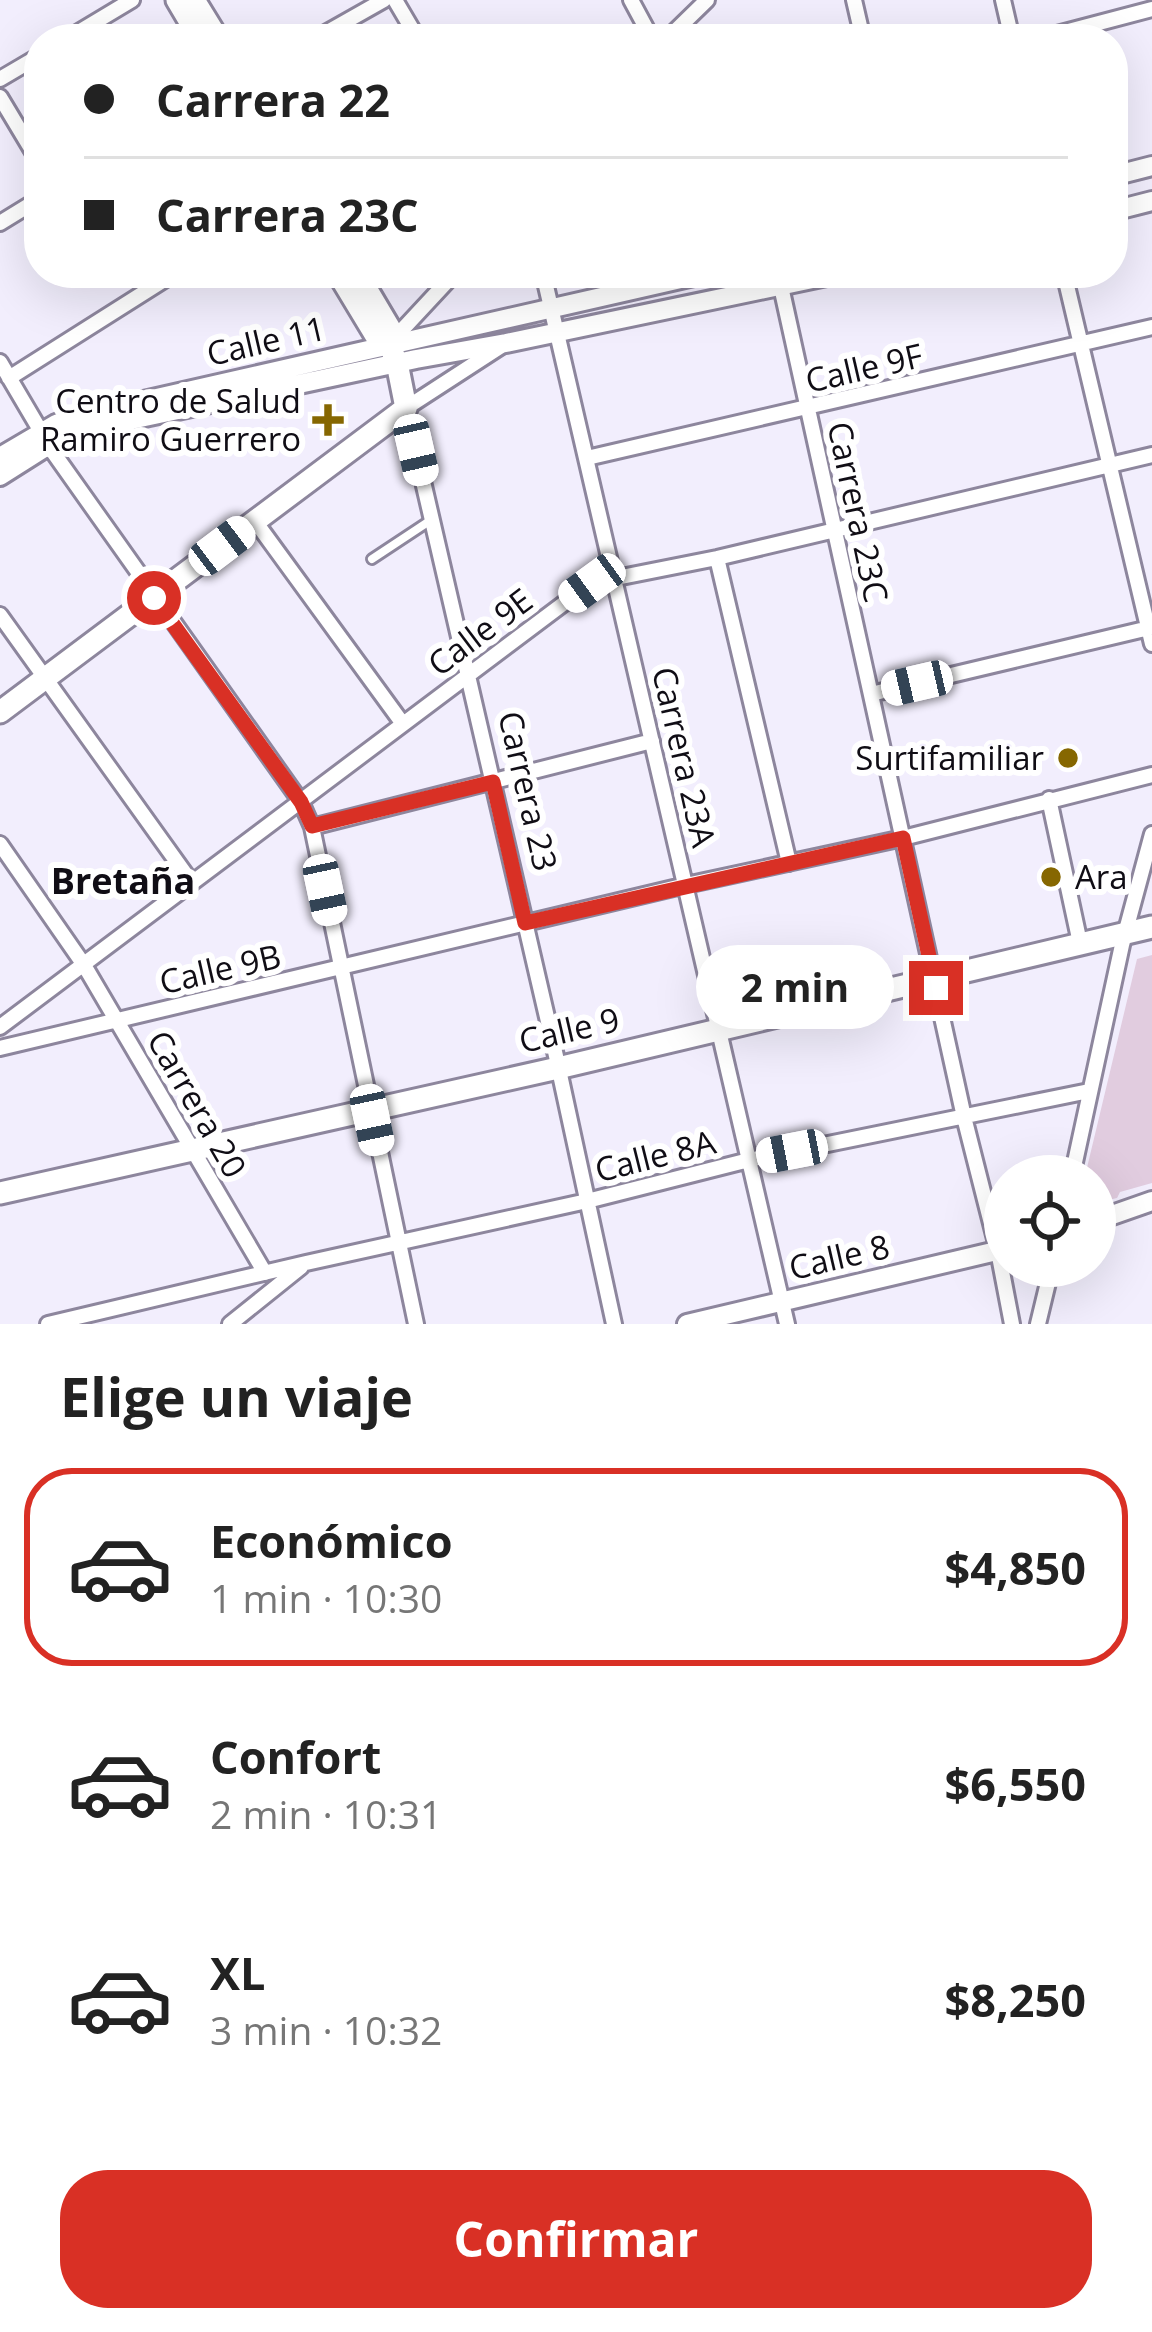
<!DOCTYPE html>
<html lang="es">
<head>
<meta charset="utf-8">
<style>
	:root { --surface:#fff; --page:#f6f6f6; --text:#222; --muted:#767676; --line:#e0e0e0; --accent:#d93025 }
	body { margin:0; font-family:"Open Sans",sans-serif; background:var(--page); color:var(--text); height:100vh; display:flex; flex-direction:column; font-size:45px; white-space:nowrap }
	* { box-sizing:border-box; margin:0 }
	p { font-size:39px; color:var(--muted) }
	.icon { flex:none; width:66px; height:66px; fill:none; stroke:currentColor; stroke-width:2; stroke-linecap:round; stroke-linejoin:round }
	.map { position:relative; height:1324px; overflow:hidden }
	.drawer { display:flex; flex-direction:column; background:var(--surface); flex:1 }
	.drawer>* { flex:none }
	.banner { position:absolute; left:24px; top:24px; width:1104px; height:264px; border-radius:48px; box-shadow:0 12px 48px #0002; display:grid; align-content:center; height:264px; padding:0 60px; background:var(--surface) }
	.buttons { position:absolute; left:984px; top:1155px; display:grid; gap:24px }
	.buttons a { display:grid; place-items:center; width:132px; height:132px; border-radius:50%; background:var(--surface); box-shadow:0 12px 48px #0002; font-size:60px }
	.end { position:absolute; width:54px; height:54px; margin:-27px; border:15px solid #d93025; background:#fff; box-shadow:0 0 0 6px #fff }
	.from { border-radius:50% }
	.bubble { position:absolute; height:84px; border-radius:42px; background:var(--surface); box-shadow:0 12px 48px #0002; font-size:39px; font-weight:700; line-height:84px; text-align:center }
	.car { position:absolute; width:36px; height:72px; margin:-36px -18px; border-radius:15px; box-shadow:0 0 9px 3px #0007; background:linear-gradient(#fff 24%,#345 0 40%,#fff 0 76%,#345 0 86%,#fff 0) }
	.banner b { display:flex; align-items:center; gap:42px; height:114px; font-size:45px }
	.banner b+b { border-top:3px solid var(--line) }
	.banner i { width:30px; height:30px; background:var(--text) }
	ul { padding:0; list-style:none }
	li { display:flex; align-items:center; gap:36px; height:198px; margin:0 24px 18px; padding:0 36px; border:6px solid transparent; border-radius:48px }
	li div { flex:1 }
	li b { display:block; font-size:45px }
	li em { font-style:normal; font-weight:700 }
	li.on { border-color:var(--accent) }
	li>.icon { width:108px; height:108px; stroke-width:1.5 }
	h2 { padding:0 60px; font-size:54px; line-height:144px }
	.primary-button { display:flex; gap:24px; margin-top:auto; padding:24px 60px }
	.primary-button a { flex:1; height:138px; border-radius:48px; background:var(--accent); color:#fff; font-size:48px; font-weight:700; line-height:138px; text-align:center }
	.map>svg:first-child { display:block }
	.building { fill:#e1ccdf }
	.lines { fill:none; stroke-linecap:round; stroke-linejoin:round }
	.service-casing { stroke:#8d869d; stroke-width:14 }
	.minor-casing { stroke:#8d869d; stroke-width:20 }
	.tertiary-casing { stroke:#8d869d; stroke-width:24 }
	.secondary-casing { stroke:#8d869d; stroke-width:27 }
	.service { stroke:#fff; stroke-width:8 }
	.minor { stroke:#fff; stroke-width:14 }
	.tertiary { stroke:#fff; stroke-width:18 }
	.secondary { stroke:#fff; stroke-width:21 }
	.route { stroke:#d93025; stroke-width:15 }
	.poi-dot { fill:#866701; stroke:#fff; stroke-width:4.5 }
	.labels { text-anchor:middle; stroke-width:12; stroke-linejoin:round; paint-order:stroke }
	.street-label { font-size:33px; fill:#100d15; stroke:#fff }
	.poi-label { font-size:33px; fill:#100d15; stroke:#fff; text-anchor:end }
	.neighbourhood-label { font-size:36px; font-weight:bold; fill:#100d15; stroke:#fff }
</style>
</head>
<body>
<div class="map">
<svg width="1152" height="1324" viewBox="0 0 1152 1324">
	<rect width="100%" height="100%" fill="#f2eefd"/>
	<!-- building -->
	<path class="building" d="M1152 955V1183L1120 1192 1117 1198 1095 1203V1176H1085L1137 959Z"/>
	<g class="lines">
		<defs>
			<path id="service" d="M372 559 431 520"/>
			<path id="minor" d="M395 0 418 39
				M631 0 652 39
				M854 0 863 39
				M1003 0 1012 39
				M67 39 132 0
				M315 39 384 0
				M667 39 707 0
				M1038 39 1152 9
				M0 79 39 56
				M0 97 39 162
				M0 223 39 199
				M543 273 787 1324
				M778 273 964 1117 998 1251 1012 1324
				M1064 273 1152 644
				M389 344 455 273
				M500 347 406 408 556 1056 614 1324
				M0 362 53 452 301 802 312 827 416 1324
				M9 378 175 273
				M587 458 1152 327
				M255 521 403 724
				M717 558 789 863
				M0 615 192 883
				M871 694 1149 628
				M1049 799 1080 943
				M312 827 652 741
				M0 844 84 965 265 1273
				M0 1027 591 583 717 558 1152 455
				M0 1048 686 885 903 838 1152 775
				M1072 1176 1122 945 1152 834
				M48 1324 306 1263 587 1201 749 1160 1089 1091
				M230 1324 301 1267
				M1038 1324 1052 1266"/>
			<path id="tertiary" d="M1113 176 1152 166
				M1113 211 1152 201
				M0 457 56 424 73 417 707 273
				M0 476 49 445 79 431 416 359 506 343 841 273
				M1095 1221 1152 1201
				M687 1324 1005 1249"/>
			<path id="secondary" d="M177 0 200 39
				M194 0 218 39
				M338 273 376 336 389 344
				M0 712 406 408 397 363 389 344 392 332 357 273
				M0 1193 558 1068 1152 927"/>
		</defs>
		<!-- service casing -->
		<use href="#service" class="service-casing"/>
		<!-- minor casing -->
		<use href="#minor" class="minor-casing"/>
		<!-- tertiary casing -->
		<use href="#tertiary" class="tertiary-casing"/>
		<!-- secondary casing -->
		<use href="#secondary" class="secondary-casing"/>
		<!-- service -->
		<use href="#service" class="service"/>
		<!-- minor -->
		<use href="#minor" class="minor"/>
		<!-- tertiary -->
		<use href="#tertiary" class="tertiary"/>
		<!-- secondary -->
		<use href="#secondary" class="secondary"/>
	</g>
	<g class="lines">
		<!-- route -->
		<path class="route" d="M154 598 301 802 312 826 493 782 525 923 903 838 936 988"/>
	</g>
	<!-- markers -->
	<g class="poi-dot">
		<path d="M322 402h12v12h12v12h-12v12h-12v-12h-12v-12h12z"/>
		<circle cx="1068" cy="758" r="12"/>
		<circle cx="1051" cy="877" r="12"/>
	</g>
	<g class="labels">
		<!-- street labels -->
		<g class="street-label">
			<text transform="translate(266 341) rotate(-13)" y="12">Calle 11</text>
			<text transform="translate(864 368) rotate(-13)" y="12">Calle 9F</text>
			<text transform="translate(858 512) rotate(78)" y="12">Carrera 23C</text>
			<text transform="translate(480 632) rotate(-37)" y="12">Calle 9E</text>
			<text transform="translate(684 757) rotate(77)" y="12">Carrera 23A</text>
			<text transform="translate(528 791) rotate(77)" y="12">Carrera 23</text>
			<text transform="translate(220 969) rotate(-13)" y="12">Calle 9B</text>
			<text transform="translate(569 1030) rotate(-13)" y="12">Calle 9</text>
			<text transform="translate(197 1104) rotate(60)" y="12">Carrera 20</text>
			<text transform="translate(655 1156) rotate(-14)" y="12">Calle 8A</text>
			<text transform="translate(839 1257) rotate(-13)" y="12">Calle 8</text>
		</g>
		<!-- poi labels -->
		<g class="poi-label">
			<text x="301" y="413">Centro de Salud<tspan x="301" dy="38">Ramiro Guerrero</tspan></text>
			<text x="1044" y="770">Surtifamiliar</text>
			<text x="1075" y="889" text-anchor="start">Ara</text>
		</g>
		<!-- neighbourhood labels -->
		<g class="neighbourhood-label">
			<text x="123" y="894">Bretaña</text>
		</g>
	</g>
</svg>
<div class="buttons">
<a><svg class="icon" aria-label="locate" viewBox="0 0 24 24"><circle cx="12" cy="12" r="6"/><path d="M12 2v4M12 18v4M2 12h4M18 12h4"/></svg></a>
</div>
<i class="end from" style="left:154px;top:598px"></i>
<i class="end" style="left:936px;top:988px"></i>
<div class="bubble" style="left:696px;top:945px;width:198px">2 min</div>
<i class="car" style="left:416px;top:450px;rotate:167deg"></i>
<i class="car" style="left:222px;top:546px;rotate:53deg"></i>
<i class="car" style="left:592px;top:583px;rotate:234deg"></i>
<i class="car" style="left:917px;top:683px;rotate:257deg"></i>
<i class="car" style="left:325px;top:890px;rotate:168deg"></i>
<i class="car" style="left:372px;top:1120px;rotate:168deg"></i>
<i class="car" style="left:792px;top:1151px;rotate:259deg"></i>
<div class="banner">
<b><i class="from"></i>Carrera 22</b>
<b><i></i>Carrera 23C</b>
</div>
</div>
<section class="drawer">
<h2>Elige un viaje</h2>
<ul>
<li class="on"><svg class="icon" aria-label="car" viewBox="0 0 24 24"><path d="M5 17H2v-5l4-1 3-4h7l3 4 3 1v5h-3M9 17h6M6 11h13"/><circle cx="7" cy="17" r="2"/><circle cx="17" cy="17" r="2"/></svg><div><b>Económico</b><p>1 min · 10:30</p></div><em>$4,850</em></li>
<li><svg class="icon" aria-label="car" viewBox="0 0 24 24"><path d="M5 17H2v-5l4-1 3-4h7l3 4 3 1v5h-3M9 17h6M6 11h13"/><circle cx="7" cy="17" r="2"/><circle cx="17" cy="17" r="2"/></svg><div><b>Confort</b><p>2 min · 10:31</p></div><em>$6,550</em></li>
<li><svg class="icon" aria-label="car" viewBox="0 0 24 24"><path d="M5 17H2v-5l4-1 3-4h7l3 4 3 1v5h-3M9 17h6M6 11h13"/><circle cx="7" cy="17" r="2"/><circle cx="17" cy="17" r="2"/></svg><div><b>XL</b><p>3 min · 10:32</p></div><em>$8,250</em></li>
</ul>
<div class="primary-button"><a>Confirmar</a></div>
</section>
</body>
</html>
